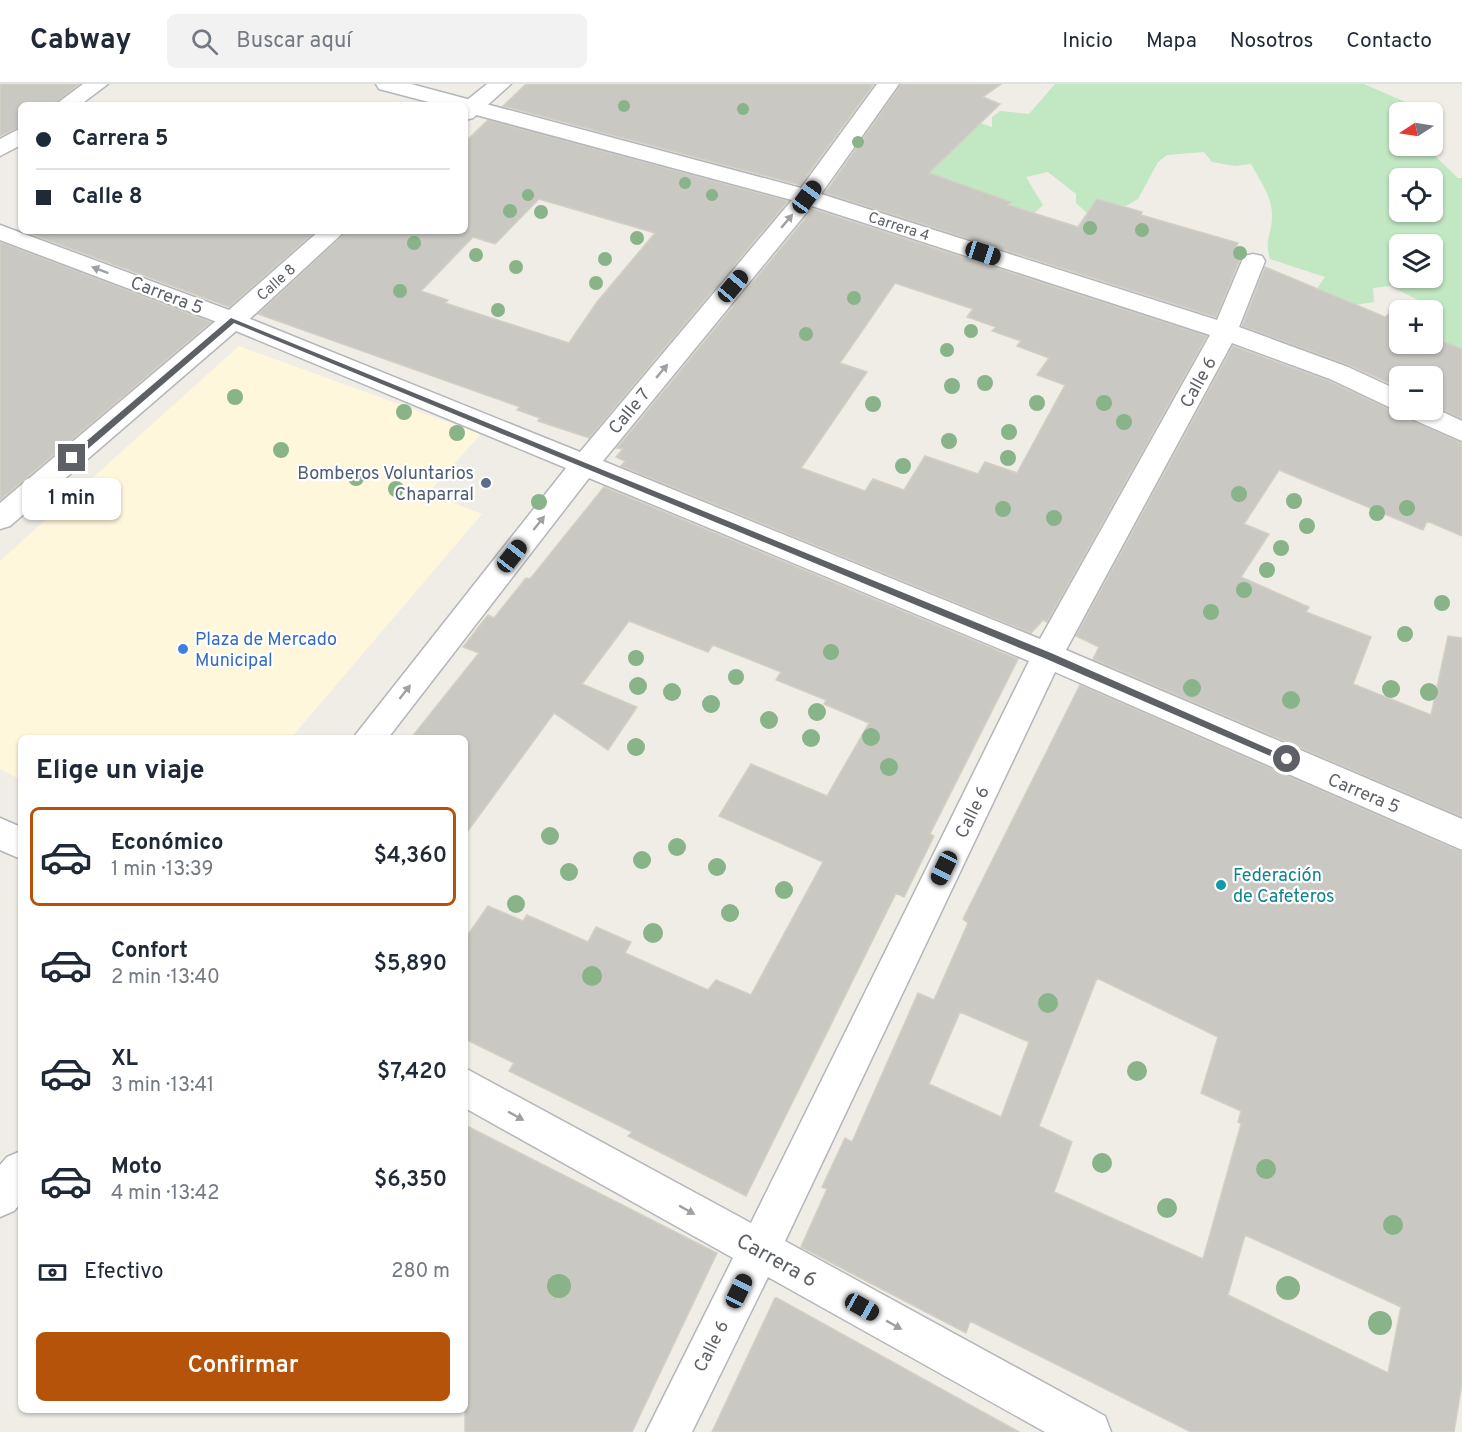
<!DOCTYPE html>
<html lang="es">
<head>
<meta charset="utf-8">
<style>
	:root { --surface:#fff; --page:#f2f2f3; --text:#1f2937; --muted:#747a83; --line:#e0e1e3; --accent:#b45309 }
	body { margin:0; font-family:Overpass,sans-serif; background:var(--page); color:var(--text); height:100vh; display:flex; flex-direction:column; font-size:22px; white-space:nowrap }
	* { box-sizing:border-box; margin:0 }
	p { font-size:20px; color:var(--muted) }
	.icon { flex:none; width:33px; height:33px; fill:none; stroke:currentColor; stroke-width:2; stroke-linecap:round; stroke-linejoin:round }
	.map { position:relative; flex:1; overflow:hidden }
	.drawer { position:absolute; left:18px; top:651px; width:450px; height:678px; display:flex; flex-direction:column; background:var(--surface); border-radius:9px; box-shadow:0 2px 4px #0004 }
	.drawer>* { flex:none }
	.hud { position:absolute; left:18px; top:18px; width:450px; height:132px; border-radius:9px; box-shadow:0 2px 4px #0004; display:grid; align-content:center; height:132px; padding:0 18px; background:var(--surface) }
	.needle { width:39px; rotate:258deg }
	.fabs { position:absolute; left:1389px; top:18px; display:grid; gap:12px }
	.fabs a { display:grid; place-items:center; width:54px; height:54px; border-radius:9px; background:var(--surface); box-shadow:0 2px 4px #0004; font-size:30px }
	.end { position:absolute; width:27px; height:27px; margin:-14px; border:8px solid #5d6166; background:#fff; box-shadow:0 0 0 3px #fff }
	.from { border-radius:50% }
	.bubble { position:absolute; height:42px; border-radius:9px; background:var(--surface); box-shadow:0 2px 4px #0004; font-size:20px; font-weight:600; line-height:42px; text-align:center }
	.car { position:absolute; width:18px; height:36px; margin:-18px -9px; border-radius:8px; box-shadow:0 0 4px 2px #0007; background:linear-gradient(#222 24%,#8ab4d8 0 40%,#222 0 76%,#8ab4d8 0 86%,#222 0) }
	.hud b { display:flex; align-items:center; gap:21px; height:57px; font-size:22px }
	.hud b+b { border-top:2px solid var(--line) }
	.hud i { width:15px; height:15px; background:var(--text) }
	ul { padding:0; list-style:none }
	li { display:flex; align-items:center; gap:18px; height:99px; margin:0 12px 9px; padding:0 6px; border:3px solid transparent; border-radius:9px }
	li div { flex:1 }
	li b { display:block; font-size:22px }
	li em { font-style:normal; font-weight:600 }
	li.on { border-color:var(--accent) }
	li>.icon { width:54px; height:54px; stroke-width:1.5 }
	h2 { padding:0 18px; font-size:27px; line-height:72px }
	.pay { display:flex; align-items:center; gap:15px; height:66px; padding:0 18px; font-size:22px }
	.pay p { margin-inline-start:auto }
	.button { display:flex; gap:12px; margin-top:auto; padding:12px 18px }
	.button a { flex:1; height:69px; border-radius:9px; background:var(--accent); color:#fff; font-size:24px; font-weight:600; line-height:69px; text-align:center }
	header { display:flex; align-items:center; gap:36px; box-sizing:border-box; height:84px; padding:0 30px; background:var(--surface); border-bottom:2px solid var(--line) }
	header strong { font-size:28px }
	nav { display:flex; gap:33px; margin-inline-start:auto; font-size:21px }
	.search { width:420px; height:54px; background:var(--page); display:flex; align-items:center; gap:15px; box-sizing:border-box; padding:0 21px; border-radius:9px; color:var(--muted); font-size:22px }
	.map>svg:first-child { display:block }
	.commercial { fill:#fef7dc }
	.green { fill:#c2e7c3; fill-rule:evenodd }
	.building { fill:#cac8c3; stroke:#d4cfc4; stroke-width:1.5; fill-rule:evenodd }
	.lines { fill:none; stroke-linecap:round; stroke-linejoin:round }
	.minor-casing { stroke:#b3b6ba; stroke-width:3 }
	.tertiary-casing { stroke:#b3b6ba; stroke-width:3 }
	.minor { fill:#fff; fill-rule:evenodd }
	.tertiary { fill:#fff; fill-rule:evenodd }
	.tree { fill:#89b388 }
	.oneway { fill:#9ea0a3 }
	.route { fill:#5d6166 }
	.service-dot { fill:#5c6f8a; stroke:#fff; stroke-width:2 }
	.shop-dot { fill:#3f7fe0; stroke:#fff; stroke-width:2 }
	.culture-dot { fill:#0f9aa8; stroke:#fff; stroke-width:2 }
	.labels { text-anchor:middle; stroke-width:4.5; stroke-linejoin:round; paint-order:stroke }
	.far-street-label { font-size:15px; fill:#5d6166; stroke:#fff }
	.street-label { font-size:18px; fill:#5d6166; stroke:#fff }
	.service-label { font-size:18px; fill:#4e5e75; stroke:#fff; text-anchor:end }
	.shop-label { font-size:18px; fill:#366cbe; stroke:#fff; text-anchor:start }
	.culture-label { font-size:18px; fill:#0d838f; stroke:#fff; text-anchor:start }
	.near-street-label { font-size:21px; fill:#5d6166; stroke:#fff }
</style>
</head>
<body>
<header>
<strong>Cabway</strong>
<div class="search"><svg class="icon" aria-label="search" viewBox="0 0 24 24"><circle cx="10" cy="10" r="6"/><path d="M15 15l6 6"/></svg>Buscar aquí</div>
<nav><a>Inicio</a><a>Mapa</a><a>Nosotros</a><a>Contacto</a></nav>
</header>
<div class="map">
<svg width="1462" height="1348" viewBox="0 0 1462 1348">
	<rect width="100%" height="100%" fill="#efede6"/>
	<!-- commercial -->
	<path class="commercial" d="M239 262 481 350 428 409 482 430 291 654H21V696L0 685V477Z"/>
	<!-- green -->
	<path class="green" d="M1055 0H1364L1428 28H1400V62H1432L1433 38 1443 61 1433 70 1458 94H1462V265L1433 253 1436 246 1433 245 1432 226H1419L1418 216 1390 202 1373 204 1374 218 1356 221 1316 206 1325 193 1270 175C1264 154 1272 151 1272 133 1273 113 1260 97 1251 80L1235 82 1212 78 1204 68 1167 71 1158 78 1138 115 1124 123 1097 115 1087 129 1076 119V110L1048 88 1026 93 1043 121 1029 134 915 89 936 55 956 63 965 54 958 32 992 43V33L1000 27 1029 30ZM1400 94H1432V128H1400ZM1400 160H1432V194H1400Z"/>
	<!-- building -->
	<path class="building" d="M0 0H79L53 21H21V42L0 52Z
		M526 0H874L800 101 503 22Z
		M901 0H1001L983 13 1000 20 929 89 1011 118 1008 121 1078 143 1097 115 1142 128 1141 131 1238 159 1233 170 1241 173 1216 233 825 109Z
		M488 36 788 117 589 354 538 337 540 334 517 326 520 323 258 230 347 147H465V58ZM539 115 655 149 597 218 569 259 445 219 448 216 421 207 473 153 495 160Z
		M813 125 1207 252 1047 538 1043 536 1031 549 621 382 625 377 616 373 623 365 617 364ZM895 199 973 225 967 233 996 243 992 247 1021 257 1017 262 1049 274 1037 291 1065 301 1017 389 985 378 978 390 925 372 904 406 873 395 865 407 801 384 867 288 840 279Z
		M23 147H316L229 223Z
		M0 158 211 238 0 416Z
		M1265 183 1385 233 1391 228 1400 231V260H1432V253L1462 265V335L1432 321V292H1400V304L1349 281 1242 242Z
		M1233 262 1329 297 1462 359V452L1427 437 1423 446 1279 386 1244 440 1269 450 1241 493 1309 523 1306 528 1371 553 1353 600 1431 631 1448 552 1462 554V733L1093 575 1099 563 1076 552Z
		M604 403 1018 575 930 750 934 752 904 813 896 809 746 1112 628 1052 632 1048 509 987 514 979 465 955V855L488 822 523 837 527 831 588 858 596 843 631 858 625 869 708 906 716 896 751 911 823 778 719 732 751 680 827 712 869 639 824 620 826 616 776 596 781 588 713 561 708 568 629 537 582 600 637 623 608 666 554 629 465 751V654H411L479 569 463 563 488 531 494 534 526 494 530 495Z
		M1080 601 1462 768V1299L1454 1348H1191L970 1237 966 1249 801 1163 827 1105 822 1103 845 1054 852 1058 918 909 934 916 968 839 963 835ZM1097 894 1218 953 1201 1009 1241 1027 1238 1038 1241 1040 1203 1175 1054 1108 1072 1058 1039 1042ZM960 928 1029 958 1001 1033 929 1000ZM1245 1151 1401 1223 1388 1289 1228 1211Z
		M465 1041 717 1169 632 1348H465Z
		M775 1214H777L1019 1348H712Z"/>
	<g class="lines">
		<defs>
			<path id="minor" d="M376 0H411L801 104 877 0H899L821 110 1217 236 1244 172 1253 170 1262 172 1265 177 1239 243 1348 283 1400 307V326H1432V323L1462 337V357L1405 332 1402 326 1391 324 1330 295 1232 259 1066 566 1462 735V766L1055 588 785 1157 1105 1332 1111 1348H1045L768 1193 692 1348H646L733 1174 465 1024V984L751 1139 1029 577 589 394 388 654H353L566 384 236 247 10 442 0 445V419L224 230 233 228 580 368 792 116 465 28V21H440L379 5ZM812 122 1210 251 1040 555 603 377Z
				M0 734 21 743V775L0 766Z
				M21 1067V1119L14 1127 0 1133V1081L7 1073Z"/>
			<path id="tertiary" d="M83 0H108L80 21H55Z
				M487 0H511L473 34 465 36V21H461Z
				M21 44V61L0 72V55Z
				M0 141 229 226 319 147H345L242 242 233 244 0 156Z"/>
		</defs>
		<!-- minor casing -->
		<use href="#minor" class="minor-casing"/>
		<!-- tertiary casing -->
		<use href="#tertiary" class="tertiary-casing"/>
		<!-- minor -->
		<use href="#minor" class="minor"/>
		<!-- tertiary -->
		<use href="#tertiary" class="tertiary"/>
	</g>
	<!-- trees -->
	<g class="tree">
		<circle cx="624" cy="22" r="6"/>
		<circle cx="743" cy="25" r="6"/>
		<circle cx="858" cy="58" r="6"/>
		<circle cx="685" cy="99" r="6"/>
		<circle cx="528" cy="111" r="6"/>
		<circle cx="712" cy="111" r="6"/>
		<circle cx="510" cy="127" r="7"/>
		<circle cx="541" cy="128" r="7"/>
		<circle cx="1090" cy="144" r="7"/>
		<circle cx="1142" cy="146" r="7"/>
		<circle cx="637" cy="154" r="7"/>
		<circle cx="414" cy="159" r="7"/>
		<circle cx="1240" cy="169" r="7"/>
		<circle cx="476" cy="171" r="7"/>
		<circle cx="605" cy="175" r="7"/>
		<circle cx="516" cy="183" r="7"/>
		<circle cx="596" cy="199" r="7"/>
		<circle cx="400" cy="207" r="7"/>
		<circle cx="854" cy="214" r="7"/>
		<circle cx="498" cy="226" r="7"/>
		<circle cx="971" cy="247" r="7"/>
		<circle cx="806" cy="250" r="7"/>
		<circle cx="947" cy="266" r="7"/>
		<circle cx="985" cy="299" r="8"/>
		<circle cx="952" cy="302" r="8"/>
		<circle cx="235" cy="313" r="8"/>
		<circle cx="1037" cy="319" r="8"/>
		<circle cx="1104" cy="319" r="8"/>
		<circle cx="873" cy="320" r="8"/>
		<circle cx="404" cy="328" r="8"/>
		<circle cx="1124" cy="338" r="8"/>
		<circle cx="1009" cy="348" r="8"/>
		<circle cx="457" cy="349" r="8"/>
		<circle cx="949" cy="357" r="8"/>
		<circle cx="281" cy="366" r="8"/>
		<circle cx="1008" cy="374" r="8"/>
		<circle cx="903" cy="382" r="8"/>
		<circle cx="356" cy="394" r="8"/>
		<circle cx="396" cy="405" r="8"/>
		<circle cx="1239" cy="410" r="8"/>
		<circle cx="1294" cy="417" r="8"/>
		<circle cx="539" cy="418" r="8"/>
		<circle cx="1407" cy="424" r="8"/>
		<circle cx="1003" cy="425" r="8"/>
		<circle cx="1377" cy="429" r="8"/>
		<circle cx="1054" cy="434" r="8"/>
		<circle cx="1307" cy="442" r="8"/>
		<circle cx="1281" cy="464" r="8"/>
		<circle cx="1267" cy="486" r="8"/>
		<circle cx="1244" cy="506" r="8"/>
		<circle cx="1442" cy="519" r="8"/>
		<circle cx="1211" cy="528" r="8"/>
		<circle cx="1405" cy="550" r="8"/>
		<circle cx="831" cy="568" r="8"/>
		<circle cx="636" cy="574" r="8"/>
		<circle cx="736" cy="593" r="8"/>
		<circle cx="638" cy="602" r="9"/>
		<circle cx="1192" cy="604" r="9"/>
		<circle cx="1391" cy="605" r="9"/>
		<circle cx="672" cy="608" r="9"/>
		<circle cx="1429" cy="608" r="9"/>
		<circle cx="1291" cy="616" r="9"/>
		<circle cx="711" cy="620" r="9"/>
		<circle cx="817" cy="628" r="9"/>
		<circle cx="769" cy="636" r="9"/>
		<circle cx="871" cy="653" r="9"/>
		<circle cx="811" cy="654" r="9"/>
		<circle cx="636" cy="663" r="9"/>
		<circle cx="889" cy="683" r="9"/>
		<circle cx="550" cy="752" r="9"/>
		<circle cx="677" cy="763" r="9"/>
		<circle cx="642" cy="776" r="9"/>
		<circle cx="717" cy="783" r="9"/>
		<circle cx="569" cy="788" r="9"/>
		<circle cx="784" cy="806" r="9"/>
		<circle cx="516" cy="820" r="9"/>
		<circle cx="730" cy="829" r="9"/>
		<circle cx="653" cy="849" r="10"/>
		<circle cx="592" cy="892" r="10"/>
		<circle cx="1048" cy="919" r="10"/>
		<circle cx="1137" cy="987" r="10"/>
		<circle cx="1102" cy="1079" r="10"/>
		<circle cx="1266" cy="1085" r="10"/>
		<circle cx="1167" cy="1124" r="10"/>
		<circle cx="1393" cy="1141" r="10"/>
		<circle cx="559" cy="1202" r="12"/>
		<circle cx="1288" cy="1204" r="12"/>
		<circle cx="1380" cy="1239" r="12"/>
	</g>
	<!-- one-way arrows -->
	<defs><path id="oneway-solid" d="M-6-.8H1V-3.2L6.5 0L1 3.2V.8H-6Z" transform="scale(1.5)"/></defs>
	<g class="oneway">
		<use href="#oneway-solid" transform="translate(787 137) rotate(-50)"/>
		<use href="#oneway-solid" transform="translate(100 186) rotate(-159)"/>
		<use href="#oneway-solid" transform="translate(662 287) rotate(-50)"/>
		<use href="#oneway-solid" transform="translate(539 439) rotate(-52)"/>
		<use href="#oneway-solid" transform="translate(405 608) rotate(-52)"/>
		<use href="#oneway-solid" transform="translate(516 1032) rotate(29)"/>
		<use href="#oneway-solid" transform="translate(687 1126) rotate(29)"/>
		<use href="#oneway-solid" transform="translate(894 1241) rotate(29)"/>
	</g>
	<!-- route -->
	<path class="route" d="M231 234 1051 569 1292 675 1287 679 1284 678 1044 574 234 239 75 376H69V372Z"/>
	<!-- markers -->
	<circle class="service-dot" cx="486" cy="399" r="6"/>
	<circle class="shop-dot" cx="183" cy="565" r="6"/>
	<circle class="culture-dot" cx="1221" cy="801" r="6"/>
	<g class="labels">
		<!-- far-street labels -->
		<g class="far-street-label">
			<text transform="translate(899 142) rotate(18)" y="5">Carrera 4</text>
			<text transform="translate(276 198) rotate(-42)" y="5">Calle 8</text>
		</g>
		<!-- street labels -->
		<g class="street-label">
			<text transform="translate(167 211) rotate(21)" y="6">Carrera 5</text>
			<text transform="translate(1198 298) rotate(-61)" y="6">Calle 6</text>
			<text transform="translate(629 327) rotate(-50)" y="6">Calle 7</text>
			<text transform="translate(1364 709) rotate(23)" y="6">Carrera 5</text>
			<text transform="translate(972 728) rotate(-64)" y="6">Calle 6</text>
			<text transform="translate(711 1262) rotate(-63)" y="6">Calle 6</text>
		</g>
		<!-- service labels -->
		<g class="service-label">
			<text x="474" y="395">Bomberos Voluntarios<tspan x="474" dy="21">Chaparral</tspan></text>
		</g>
		<!-- shop labels -->
		<g class="shop-label">
			<text x="195" y="561">Plaza de Mercado<tspan x="195" dy="21">Municipal</tspan></text>
		</g>
		<!-- culture labels -->
		<g class="culture-label">
			<text x="1233" y="797">Federación<tspan x="1233" dy="21">de Cafeteros</tspan></text>
		</g>
		<!-- near-street labels -->
		<g class="near-street-label">
			<text transform="translate(777 1176) rotate(29)" y="7">Carrera 6</text>
		</g>
	</g>
</svg>
<div class="fabs">
<a><svg class="needle" viewBox="-14 -14 28 28"><path d="M0-13l5 13h-10z" fill="#e53935"/><path d="M0 13l5-13h-10z" fill="#747a83"/></svg></a>
<a><svg class="icon" aria-label="locate" viewBox="0 0 24 24"><circle cx="12" cy="12" r="6"/><path d="M12 2v4M12 18v4M2 12h4M18 12h4"/></svg></a>
<a><svg class="icon" aria-label="layers" viewBox="0 0 24 24"><path d="M12 4l9 5-9 5-9-5zM3 14l9 5 9-5"/></svg></a>
<a>+</a>
<a>−</a>
</div>
<i class="end from" style="left:1287px;top:675px"></i>
<i class="end" style="left:72px;top:374px"></i>
<div class="bubble" style="left:22px;top:394px;width:99px">1 min</div>
<i class="car" style="left:807px;top:113px;rotate:36deg"></i>
<i class="car" style="left:983px;top:169px;rotate:108deg"></i>
<i class="car" style="left:733px;top:202px;rotate:40deg"></i>
<i class="car" style="left:512px;top:472px;rotate:38deg"></i>
<i class="car" style="left:944px;top:784px;rotate:206deg"></i>
<i class="car" style="left:739px;top:1207px;rotate:26deg"></i>
<i class="car" style="left:862px;top:1223px;rotate:119deg"></i>
<div class="hud">
<b><i class="from"></i>Carrera 5</b>
<b><i></i>Calle 8</b>
</div>
<section class="drawer">
<h2>Elige un viaje</h2>
<ul>
<li class="on"><svg class="icon" aria-label="car" viewBox="0 0 24 24"><path d="M5 17H2v-5l4-1 3-4h7l3 4 3 1v5h-3M9 17h6M6 11h13"/><circle cx="7" cy="17" r="2"/><circle cx="17" cy="17" r="2"/></svg><div><b>Económico</b><p>1 min · 13:39</p></div><em>$4,360</em></li>
<li><svg class="icon" aria-label="car" viewBox="0 0 24 24"><path d="M5 17H2v-5l4-1 3-4h7l3 4 3 1v5h-3M9 17h6M6 11h13"/><circle cx="7" cy="17" r="2"/><circle cx="17" cy="17" r="2"/></svg><div><b>Confort</b><p>2 min · 13:40</p></div><em>$5,890</em></li>
<li><svg class="icon" aria-label="car" viewBox="0 0 24 24"><path d="M5 17H2v-5l4-1 3-4h7l3 4 3 1v5h-3M9 17h6M6 11h13"/><circle cx="7" cy="17" r="2"/><circle cx="17" cy="17" r="2"/></svg><div><b>XL</b><p>3 min · 13:41</p></div><em>$7,420</em></li>
<li><svg class="icon" aria-label="car" viewBox="0 0 24 24"><path d="M5 17H2v-5l4-1 3-4h7l3 4 3 1v5h-3M9 17h6M6 11h13"/><circle cx="7" cy="17" r="2"/><circle cx="17" cy="17" r="2"/></svg><div><b>Moto</b><p>4 min · 13:42</p></div><em>$6,350</em></li>
</ul>
<div class="pay"><svg class="icon" aria-label="cash" viewBox="0 0 24 24"><path d="M3 7h18v10H3z"/><circle cx="12" cy="12" r="2"/></svg>Efectivo<p>280 m</p></div>
<div class="button"><a>Confirmar</a></div>
</section>
</div>
</body>
</html>
